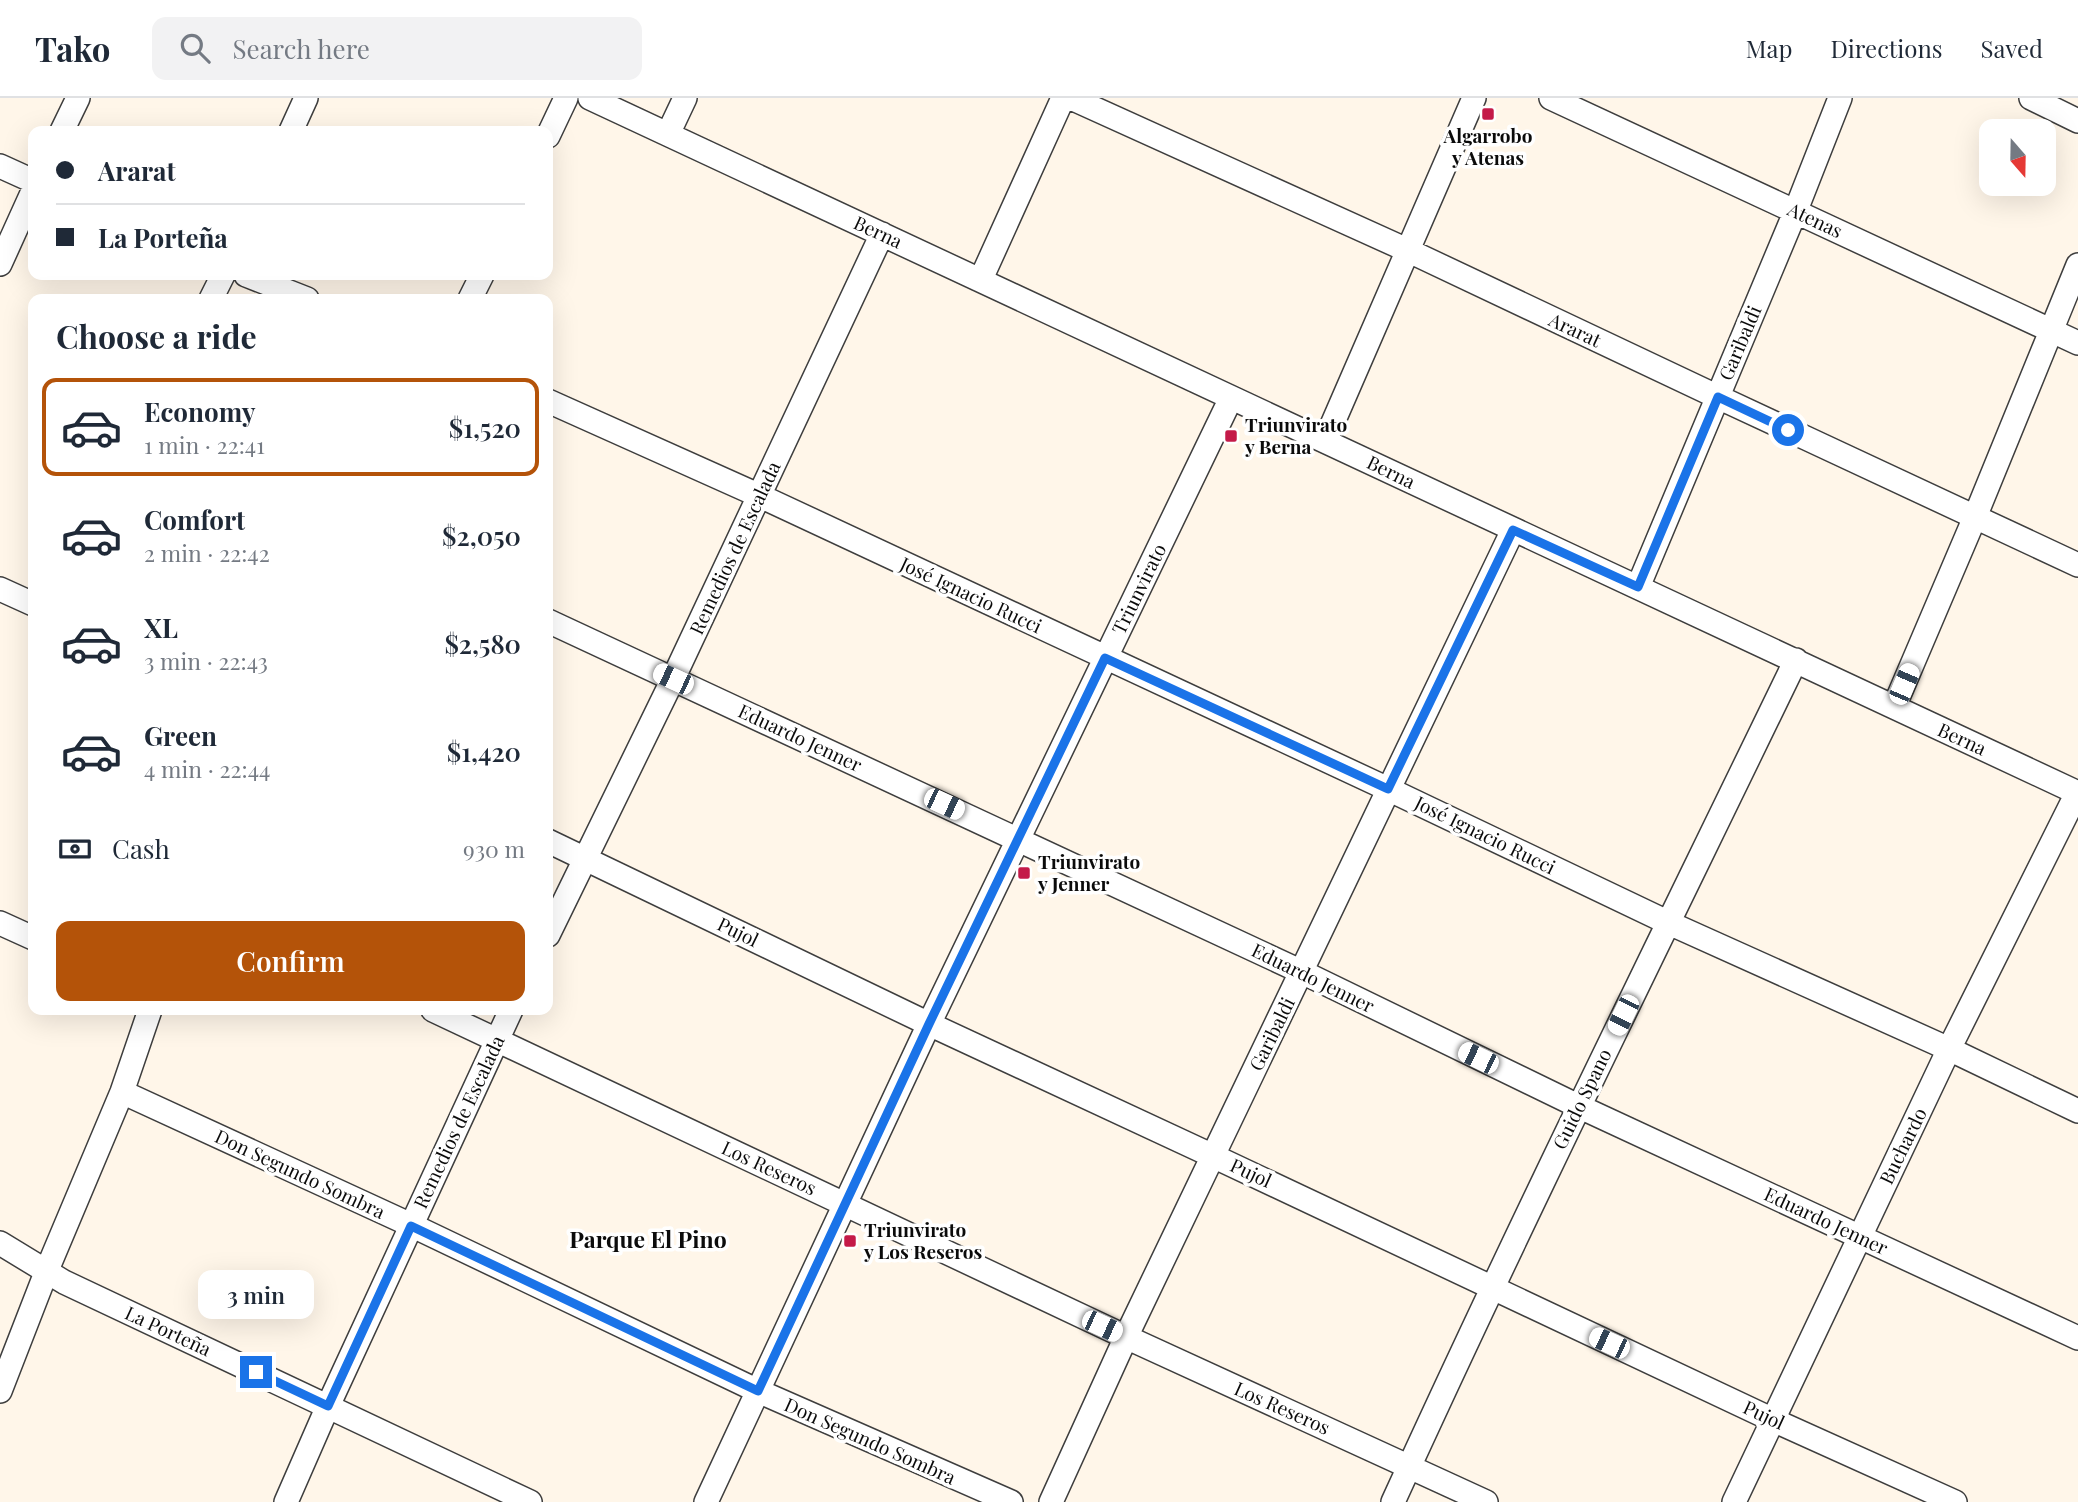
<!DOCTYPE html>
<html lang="en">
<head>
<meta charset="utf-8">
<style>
	:root { --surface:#fff; --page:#f2f2f3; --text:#1f2937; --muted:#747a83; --line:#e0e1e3; --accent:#b45309 }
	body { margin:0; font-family:"Playfair Display",serif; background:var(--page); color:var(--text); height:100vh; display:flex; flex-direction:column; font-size:26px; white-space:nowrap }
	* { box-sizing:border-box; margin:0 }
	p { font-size:23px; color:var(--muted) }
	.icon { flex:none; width:38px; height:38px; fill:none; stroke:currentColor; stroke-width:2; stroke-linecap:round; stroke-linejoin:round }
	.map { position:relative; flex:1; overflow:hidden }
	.side { position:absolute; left:28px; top:196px; width:525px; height:721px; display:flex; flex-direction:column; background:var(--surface); border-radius:14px; box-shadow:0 7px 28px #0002 }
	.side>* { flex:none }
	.top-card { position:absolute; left:28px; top:28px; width:525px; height:154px; border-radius:14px; box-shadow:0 7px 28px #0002; display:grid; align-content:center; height:154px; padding:0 28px; background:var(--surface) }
	.needle { width:46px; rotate:160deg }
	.controls { position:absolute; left:1979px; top:21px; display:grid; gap:14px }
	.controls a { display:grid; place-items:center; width:77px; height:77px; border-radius:14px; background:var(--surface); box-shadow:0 7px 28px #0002; font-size:35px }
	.end { position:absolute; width:32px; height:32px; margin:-16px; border:9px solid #1a73e8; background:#fff; box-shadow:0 0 0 4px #fff }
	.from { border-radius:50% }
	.bubble { position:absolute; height:49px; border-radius:14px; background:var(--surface); box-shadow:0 7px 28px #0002; font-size:23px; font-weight:600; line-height:49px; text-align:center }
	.car { position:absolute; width:21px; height:42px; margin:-21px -10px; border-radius:9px; box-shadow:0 0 5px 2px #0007; background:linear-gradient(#fff 24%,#345 0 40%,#fff 0 76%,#345 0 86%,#fff 0) }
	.top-card b { display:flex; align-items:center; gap:24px; height:66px; font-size:26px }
	.top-card b+b { border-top:2px solid var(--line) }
	.top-card i { width:18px; height:18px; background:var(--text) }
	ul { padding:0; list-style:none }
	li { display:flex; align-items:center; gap:21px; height:98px; margin:0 14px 10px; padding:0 14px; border:4px solid transparent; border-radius:14px }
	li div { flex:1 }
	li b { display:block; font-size:26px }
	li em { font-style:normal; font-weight:600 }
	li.on { border-color:var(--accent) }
	li>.icon { width:63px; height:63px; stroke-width:1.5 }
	h2 { padding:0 28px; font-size:32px; line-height:84px }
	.pay { display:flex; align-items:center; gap:18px; height:77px; padding:0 28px; font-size:26px }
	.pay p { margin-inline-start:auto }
	.button { display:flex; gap:14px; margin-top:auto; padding:14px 28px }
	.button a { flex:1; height:80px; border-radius:14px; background:var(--accent); color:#fff; font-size:28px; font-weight:600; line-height:80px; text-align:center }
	header { display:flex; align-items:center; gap:42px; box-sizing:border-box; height:98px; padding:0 35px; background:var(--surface); border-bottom:2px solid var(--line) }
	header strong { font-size:33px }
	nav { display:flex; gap:38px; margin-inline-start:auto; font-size:24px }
	.search { width:490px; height:63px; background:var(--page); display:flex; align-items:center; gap:18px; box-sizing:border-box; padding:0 24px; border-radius:14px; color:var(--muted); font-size:26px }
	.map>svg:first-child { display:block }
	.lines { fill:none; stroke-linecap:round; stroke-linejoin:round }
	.minor-casing { stroke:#3e3e3e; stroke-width:26 }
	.minor { stroke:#fff; stroke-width:23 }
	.route { stroke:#1a73e8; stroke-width:9 }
	.poi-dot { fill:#c41a48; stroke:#fff; stroke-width:2.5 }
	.labels { text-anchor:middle; stroke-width:7; stroke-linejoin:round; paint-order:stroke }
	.poi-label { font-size:19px; font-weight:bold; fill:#0b0b0b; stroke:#fff; text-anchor:start }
	.street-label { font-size:19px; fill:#0b0b0b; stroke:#fff }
	.quarter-label { font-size:23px; font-weight:bold; fill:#0b0b0b; stroke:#fff }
</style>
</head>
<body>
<header>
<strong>Tako</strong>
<div class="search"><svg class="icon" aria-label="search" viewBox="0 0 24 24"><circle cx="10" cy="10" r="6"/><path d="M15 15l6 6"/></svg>Search here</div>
<nav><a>Map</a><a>Directions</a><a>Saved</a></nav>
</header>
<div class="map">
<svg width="2078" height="1404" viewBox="0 0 2078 1404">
	<rect width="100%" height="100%" fill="#fff6e9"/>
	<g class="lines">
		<defs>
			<path id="minor" d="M590 0 2078 695
				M1071 0 1407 152 1718 299 2078 467
				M1551 0 2078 245
				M2031 0 2078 23
				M62 33 78 0
				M291 33 306 0
				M668 36 685 0
				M548 38 566 0
				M0 68 33 83
				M0 166 33 93
				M246 177 307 201
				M981 181 1063 0
				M211 201 223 177
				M470 201 482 177
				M548 303 760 398 1388 691 1669 825 1949 951 2078 1013
				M1325 343 1474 0
				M1638 489 1796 112 1840 0
				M0 491 33 506
				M548 523 1302 874 1578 1008 2078 1240
				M1894 609 1975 419 2078 167
				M548 743 929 926 1213 1058 1773 1322 1955 1404
				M0 825 33 840
				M548 837 673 581 882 136
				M433 912 1126 1239 1486 1404
				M122 994 411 1127 758 1293 1011 1404
				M0 1145 64 1184 530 1404
				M0 1293 47 1172 122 994 150 912
				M286 1404 328 1308 511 912
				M706 1404 929 926 1231 300
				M1051 1404 1126 1239 1513 432
				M1393 1404C1522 1121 1660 843 1796 562
				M1734 1404 1949 951 2077 695"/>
		</defs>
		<!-- minor casing -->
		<use href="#minor" class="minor-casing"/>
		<!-- minor -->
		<use href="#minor" class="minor"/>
	</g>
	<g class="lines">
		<!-- route -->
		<path class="route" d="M256 1274 328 1308 411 1128 758 1293 929 926 1105 560 1388 691 1513 432 1638 489 1718 299 1788 332"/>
	</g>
	<!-- markers -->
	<g class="poi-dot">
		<rect x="1481" y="9" width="14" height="14" rx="3.5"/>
		<rect x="1224" y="331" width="14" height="14" rx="3.5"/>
		<rect x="1017" y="768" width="14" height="14" rx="3.5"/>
		<rect x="843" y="1136" width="14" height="14" rx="3.5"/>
	</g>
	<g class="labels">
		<!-- poi labels -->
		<g class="poi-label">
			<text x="1488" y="45" text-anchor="middle">Algarrobo<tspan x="1488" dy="22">y Atenas</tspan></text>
			<text x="1245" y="334">Triunvirato<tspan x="1245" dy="22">y Berna</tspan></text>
			<text x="1038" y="771">Triunvirato<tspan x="1038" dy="22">y Jenner</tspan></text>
			<text x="864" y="1139">Triunvirato<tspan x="864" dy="22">y Los Reseros</tspan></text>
		</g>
		<!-- street labels -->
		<g class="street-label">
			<text transform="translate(1815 122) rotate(25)" y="7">Atenas</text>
			<text transform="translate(878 134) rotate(25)" y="7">Berna</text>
			<text transform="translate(1575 232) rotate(25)" y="7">Ararat</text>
			<text transform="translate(1740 245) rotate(-67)" y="7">Garibaldi</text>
			<text transform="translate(1391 374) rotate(26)" y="7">Berna</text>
			<text transform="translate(735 450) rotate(-65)" y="7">Remedios de Escalada</text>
			<text transform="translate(1139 491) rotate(-64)" y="7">Triunvirato</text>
			<text transform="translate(971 497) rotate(25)" y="7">José Ignacio Rucci</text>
			<text transform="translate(800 640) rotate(25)" y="7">Eduardo Jenner</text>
			<text transform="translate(1962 641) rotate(25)" y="7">Berna</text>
			<text transform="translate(1485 737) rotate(26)" y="7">José Ignacio Rucci</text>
			<text transform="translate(738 834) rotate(26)" y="7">Pujol</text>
			<text transform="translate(1313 880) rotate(26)" y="7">Eduardo Jenner</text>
			<text transform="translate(1272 936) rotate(-64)" y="7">Garibaldi</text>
			<text transform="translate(1582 1001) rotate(-64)" y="7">Guido Spano</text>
			<text transform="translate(459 1024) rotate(-65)" y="7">Remedios de Escalada</text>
			<text transform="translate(1903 1048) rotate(-64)" y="7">Buchardo</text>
			<text transform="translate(769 1070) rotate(25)" y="7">Los Reseros</text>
			<text transform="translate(1251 1075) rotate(25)" y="7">Pujol</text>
			<text transform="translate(300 1076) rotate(25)" y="7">Don Segundo Sombra</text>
			<text transform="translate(1826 1123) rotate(25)" y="7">Eduardo Jenner</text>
			<text transform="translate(168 1233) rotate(25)" y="7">La Porteña</text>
			<text transform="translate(1282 1310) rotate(24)" y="7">Los Reseros</text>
			<text transform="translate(1764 1317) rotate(25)" y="7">Pujol</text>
			<text transform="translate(870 1343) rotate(24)" y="7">Don Segundo Sombra</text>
		</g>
		<!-- quarter labels -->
		<g class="quarter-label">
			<text x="648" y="1150">Parque El Pino</text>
		</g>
	</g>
</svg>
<div class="controls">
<a><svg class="needle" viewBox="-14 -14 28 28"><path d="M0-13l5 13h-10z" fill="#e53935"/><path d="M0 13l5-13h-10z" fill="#747a83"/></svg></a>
</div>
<i class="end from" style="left:1788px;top:332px"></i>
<i class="end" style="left:256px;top:1274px"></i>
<div class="bubble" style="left:198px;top:1172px;width:116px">3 min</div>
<i class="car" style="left:673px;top:581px;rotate:295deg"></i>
<i class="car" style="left:1904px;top:586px;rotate:23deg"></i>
<i class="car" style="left:944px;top:706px;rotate:115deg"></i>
<i class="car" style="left:1623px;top:917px;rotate:206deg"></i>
<i class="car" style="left:1478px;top:960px;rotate:296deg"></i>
<i class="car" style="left:1102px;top:1228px;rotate:115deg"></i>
<i class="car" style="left:1609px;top:1245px;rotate:295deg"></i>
<div class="top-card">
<b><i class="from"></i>Ararat</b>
<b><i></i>La Porteña</b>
</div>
<section class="side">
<h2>Choose a ride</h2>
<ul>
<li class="on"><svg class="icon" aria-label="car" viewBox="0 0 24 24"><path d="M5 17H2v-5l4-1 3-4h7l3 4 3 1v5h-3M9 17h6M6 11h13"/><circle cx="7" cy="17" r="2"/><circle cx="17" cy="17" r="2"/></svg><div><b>Economy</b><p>1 min · 22:41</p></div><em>$1,520</em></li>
<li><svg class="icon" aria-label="car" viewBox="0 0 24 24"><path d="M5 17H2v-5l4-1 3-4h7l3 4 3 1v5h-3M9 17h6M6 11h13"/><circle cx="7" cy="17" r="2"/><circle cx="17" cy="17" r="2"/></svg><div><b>Comfort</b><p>2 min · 22:42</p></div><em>$2,050</em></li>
<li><svg class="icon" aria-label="car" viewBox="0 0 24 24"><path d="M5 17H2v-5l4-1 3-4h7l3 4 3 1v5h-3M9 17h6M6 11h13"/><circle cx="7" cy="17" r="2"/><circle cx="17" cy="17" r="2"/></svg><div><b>XL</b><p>3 min · 22:43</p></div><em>$2,580</em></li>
<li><svg class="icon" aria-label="car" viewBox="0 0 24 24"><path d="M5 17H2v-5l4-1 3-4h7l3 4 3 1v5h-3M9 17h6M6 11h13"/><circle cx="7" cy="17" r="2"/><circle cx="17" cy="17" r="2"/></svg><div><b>Green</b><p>4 min · 22:44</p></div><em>$1,420</em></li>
</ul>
<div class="pay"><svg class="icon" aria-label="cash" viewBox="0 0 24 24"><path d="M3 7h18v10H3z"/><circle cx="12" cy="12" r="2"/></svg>Cash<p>930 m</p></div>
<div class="button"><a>Confirm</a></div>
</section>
</div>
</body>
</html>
